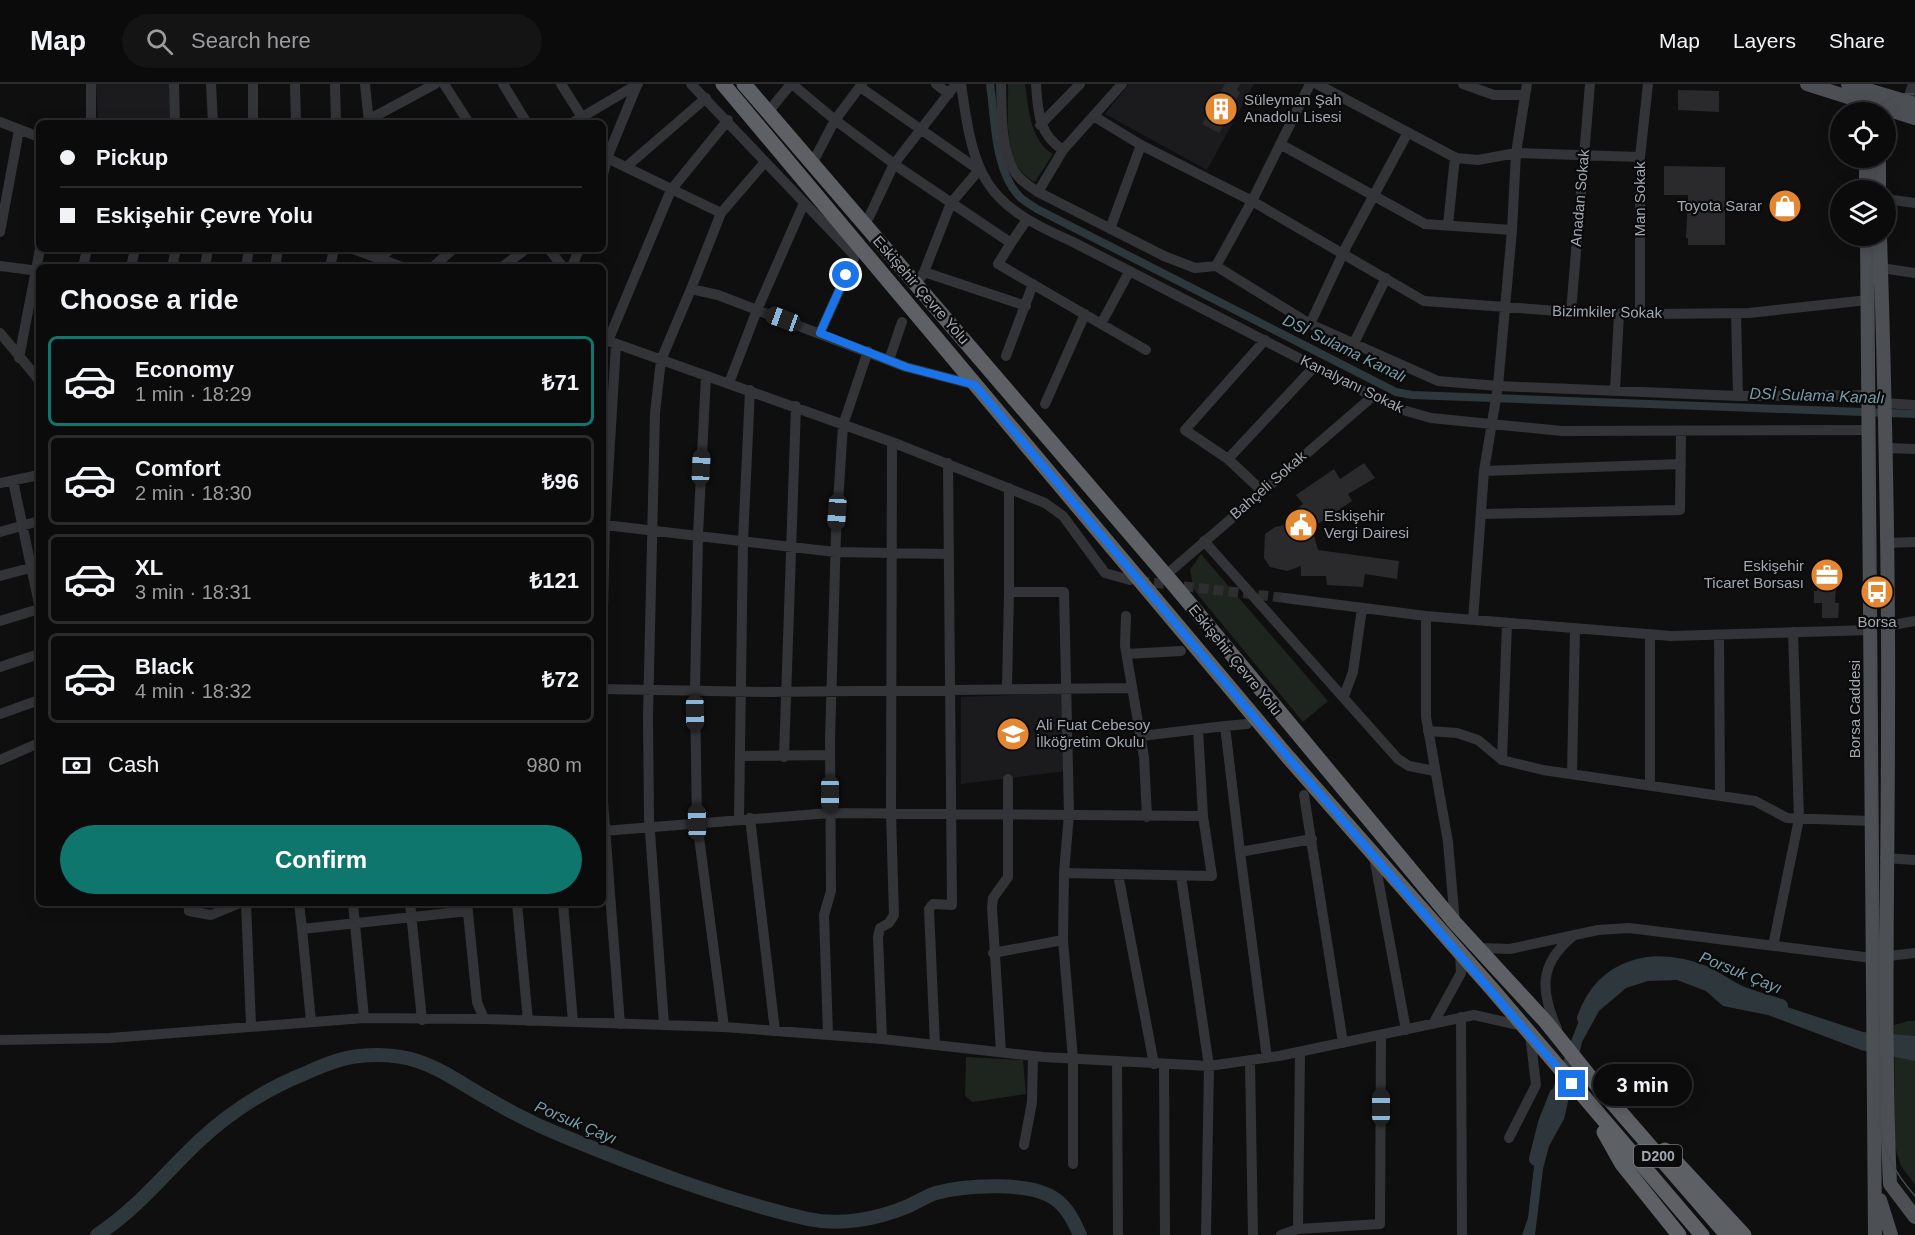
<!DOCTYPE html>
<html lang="en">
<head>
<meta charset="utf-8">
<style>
	:root { --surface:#0b0b0c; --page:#141415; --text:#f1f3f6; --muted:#9a9b9d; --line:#2b2b2d; --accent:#0f766e }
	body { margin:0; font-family:Helvetica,sans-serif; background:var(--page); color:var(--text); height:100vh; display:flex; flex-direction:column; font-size:22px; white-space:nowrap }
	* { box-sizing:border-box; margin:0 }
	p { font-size:20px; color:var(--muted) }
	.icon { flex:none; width:33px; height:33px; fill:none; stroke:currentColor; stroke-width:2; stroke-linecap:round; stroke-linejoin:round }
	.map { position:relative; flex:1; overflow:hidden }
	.side { position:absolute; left:36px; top:180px; width:570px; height:642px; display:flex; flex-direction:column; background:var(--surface); border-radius:9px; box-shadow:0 3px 15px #0003,0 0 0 2px var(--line) }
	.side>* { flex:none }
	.hud { position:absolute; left:36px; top:36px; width:570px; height:132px; border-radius:9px; box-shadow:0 3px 15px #0003,0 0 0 2px var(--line); display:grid; align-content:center; height:132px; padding:0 24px; background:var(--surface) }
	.fabs { position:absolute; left:1830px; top:18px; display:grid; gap:12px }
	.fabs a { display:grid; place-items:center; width:66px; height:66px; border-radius:50%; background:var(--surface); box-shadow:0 3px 15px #0003,0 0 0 2px var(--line); font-size:30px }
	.end { position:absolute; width:27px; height:27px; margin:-14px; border:8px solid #1a73e8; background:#fff; box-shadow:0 0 0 3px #fff }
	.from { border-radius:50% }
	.bubble { position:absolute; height:42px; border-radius:21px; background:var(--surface); box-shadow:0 3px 15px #0003,0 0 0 2px var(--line); font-size:20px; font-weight:700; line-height:42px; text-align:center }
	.car { position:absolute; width:18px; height:36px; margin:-18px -9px; border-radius:8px; box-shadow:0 0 4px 2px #0007; background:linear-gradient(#222 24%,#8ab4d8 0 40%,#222 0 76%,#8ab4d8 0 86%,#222 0) }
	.hud b { display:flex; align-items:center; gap:21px; height:57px; font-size:22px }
	.hud b+b { border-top:2px solid var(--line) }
	.hud i { width:15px; height:15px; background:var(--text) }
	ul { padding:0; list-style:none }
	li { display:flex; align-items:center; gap:18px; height:90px; margin:0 12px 9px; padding:0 12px; border:3px solid var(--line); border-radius:9px }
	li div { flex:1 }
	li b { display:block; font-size:22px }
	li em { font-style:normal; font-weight:700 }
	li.current { border-color:var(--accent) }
	li>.icon { width:54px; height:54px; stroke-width:1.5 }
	h2 { padding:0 24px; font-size:27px; line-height:72px }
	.pay { display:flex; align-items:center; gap:15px; height:66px; padding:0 24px; font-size:22px }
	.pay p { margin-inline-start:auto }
	.cta { display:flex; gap:12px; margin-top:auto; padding:12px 24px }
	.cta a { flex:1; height:69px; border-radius:36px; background:var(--accent); color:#fff; font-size:24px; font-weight:700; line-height:69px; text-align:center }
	header { display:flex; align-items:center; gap:36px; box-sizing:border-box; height:84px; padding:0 30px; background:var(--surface); border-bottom:2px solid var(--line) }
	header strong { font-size:28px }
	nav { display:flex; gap:33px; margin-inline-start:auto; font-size:21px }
	.search { width:420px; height:54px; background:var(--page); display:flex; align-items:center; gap:15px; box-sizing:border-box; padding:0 21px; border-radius:33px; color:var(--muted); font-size:22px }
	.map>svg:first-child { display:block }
	.built { fill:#1b1b1d }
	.green { fill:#1e241e }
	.water { fill:#2e383c }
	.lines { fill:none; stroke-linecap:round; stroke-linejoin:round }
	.canal { stroke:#2e383c; stroke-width:8 }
	.river { stroke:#2e383c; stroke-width:14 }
	.building { fill:#2a2a2c }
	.minor-tunnel { stroke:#2c2e30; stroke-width:10; stroke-dasharray:10 5; stroke-linecap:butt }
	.minor { stroke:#323437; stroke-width:10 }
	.major { stroke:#4c4f54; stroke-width:14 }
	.highway { stroke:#5d6165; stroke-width:15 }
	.tram { stroke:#494c50; stroke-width:1.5 }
	.route { stroke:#1a73e8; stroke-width:8 }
	.labels { text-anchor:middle; stroke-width:4.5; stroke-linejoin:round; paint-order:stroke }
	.shield { fill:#0a0a0b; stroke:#74797e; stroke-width:1.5 }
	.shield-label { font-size:14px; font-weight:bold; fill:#a1a8b0 }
	.poi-label { font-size:15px; fill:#a1a8b0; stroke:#0a0a0b; text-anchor:start }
	.street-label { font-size:15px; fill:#a1a8b0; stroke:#0a0a0b }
	.water-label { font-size:16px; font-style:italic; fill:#799caa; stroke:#0a0a0b }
</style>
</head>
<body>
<header>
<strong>Map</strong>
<div class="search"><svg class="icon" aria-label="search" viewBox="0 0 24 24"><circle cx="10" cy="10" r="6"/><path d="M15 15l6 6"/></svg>Search here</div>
<nav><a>Map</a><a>Layers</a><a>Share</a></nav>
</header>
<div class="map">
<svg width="1915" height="1151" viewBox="0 0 1915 1151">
	<rect width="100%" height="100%" fill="#0f0f10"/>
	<!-- built -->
	<path class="built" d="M96 0H169L170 39H98Z
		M1129 0H1254L1207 86 1105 30Z
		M1059 609 1063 611 1067 687 961 700V613Z"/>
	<!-- green -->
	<path class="green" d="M1008 0H1025C1029 25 1030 57 1053 70L1035 98C1001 82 1009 32 1008 0Z
		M1201 470 1328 617 1303 638 1194 506 1190 486Z
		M1908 937H1915V1101L1901 1082 1895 1063 1894 941Z
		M966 973 1023 976 1026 1010 973 1018 965 1012Z"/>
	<!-- water -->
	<path class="water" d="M1651 880 1712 891 1740 914 1769 917 1863 948 1915 952V977L1861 966 1768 931 1723 922 1706 907 1677 896 1648 897 1626 904 1599 927 1582 958 1564 1035 1549 1062 1543 1085 1535 1151H1522L1528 1134 1536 1065 1547 1042 1552 1007 1583 926 1601 905 1632 887Z"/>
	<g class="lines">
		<!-- canal -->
		<path class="canal" d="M990 0C995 34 994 84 1018 111 1022 116 1031 121 1037 125L1396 308 1412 311 1915 330"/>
		<!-- river -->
		<path class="river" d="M1584 934C1604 879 1655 869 1705 889 1718 895 1729 904 1741 909 1754 914 1768 918 1781 922
			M1536 1075 1545 1039 1556 1011
			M97 1151C137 1125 165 1089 199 1057 230 1028 266 1005 306 989 323 981 340 974 359 972 417 966 440 987 487 1014 509 1027 532 1039 556 1049 638 1083 722 1115 808 1135 840 1142 877 1135 906 1123 916 1119 926 1112 936 1109 965 1101 1031 1097 1055 1115 1068 1124 1074 1138 1080 1151"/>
	</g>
	<!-- building -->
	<path class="building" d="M1225 0H1240L1237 5 1240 9 1219 49 1202 40Z
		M1678 6 1719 7V28L1678 26Z
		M1664 82 1725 83V161H1688V154H1686L1688 111H1664Z
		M1364 379 1375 394 1348 410 1352 417 1312 444 1318 466 1399 477 1397 495 1365 490 1363 503 1327 501 1326 492H1301V482L1287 487 1270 483 1264 474 1265 450 1275 443 1294 439 1290 430 1303 420 1296 411 1334 385 1340 395Z
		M1817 476H1837L1835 519H1839L1838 534H1822V519H1814V507H1817Z"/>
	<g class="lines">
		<!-- minor-tunnel -->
		<path class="minor-tunnel" d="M1139 497 1285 514"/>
		<!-- minor -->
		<path class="minor" d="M91 0V39
			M174 0 175 39
			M211 0 213 39
			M295 0 296 39
			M335 0 336 39
			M365 0 369 39
			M444 0 469 39
			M503 0 527 39
			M561 0 582 33
			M691 0 855 172 820 249
			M792 0 835 36 813 78
			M862 0 835 36 901 85 1011 159 998 180 1146 266
			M936 0 949 10
			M961 0C974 93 983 119 1071 157L1396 324 1431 334 1562 347 1868 346
			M1001 0C1002 26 1000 61 1013 85 1018 95 1029 102 1038 108L1164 172 1195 184 1216 182 1252 117 1141 61 1095 33
			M1036 0C1038 27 1038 50 1063 66
			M1310 0 1252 117 1424 217 1585 229 1654 230 1749 229 1868 216
			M1317 0 1456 74 1478 76 1516 69 1640 73
			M1463 0 1494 11H1524
			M860 3 979 86 951 119 924 188
			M1901 22 1907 18 1913 0
			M768 28 791 0
			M368 36 435 0
			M0 38 39 53
			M253 39V0
			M572 39 638 0
			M1040 41 1080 0
			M607 74 637 1
			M626 83 706 14
			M603 91 607 74 721 129
			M1038 108 1063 66 1122 0
			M1886 115 1915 119
			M869 133 894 80 956 0
			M1448 141 1455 73
			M1110 145 1141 61
			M1512 146 1516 69 1527 0
			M0 148 19 46
			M1011 159 1026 137
			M353 165 402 183
			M549 165 563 183
			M379 174 391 165
			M0 182 39 187
			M1216 182 1310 240 1438 297 1498 302 1512 146 1425 140 1280 60
			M83 183 87 165
			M131 183 135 165
			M172 183 176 165
			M205 183 208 165
			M246 183 249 165
			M275 183 278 165
			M330 183 334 165
			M377 183 378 165
			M433 183 453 165
			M502 183 526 165
			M572 183 579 165
			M1881 184 1915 189
			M921 193 924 188 1026 222
			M691 205 721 129 765 78
			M1571 228 1590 0
			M1736 229 1738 312
			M1640 230V73L1648 0
			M1101 240 1129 188
			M1310 240 1347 161 1407 50
			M0 249 39 296
			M603 255 892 358 1045 419 1063 432 1105 489 1130 496
			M608 257 671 106 728 36
			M616 260 605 441 835 468 948 470
			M1353 261 1386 194
			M1006 272 1033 200
			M19 274 40 165
			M889 276 902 238
			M706 292 698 451 695 607 697 738 724 943
			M729 299 757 226 804 119
			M1615 306 1619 230
			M1884 319 1915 321
			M1045 320 1085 230
			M1885 364 1915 365
			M1228 375 1314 283
			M1484 387 1681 380
			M13 397 39 520
			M0 399 39 391
			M1009 404V508H1064L1069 730 1064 789
			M1262 407 1228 375 1185 346 1265 256
			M1482 430 1680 426 1681 348
			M0 448 39 437
			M1204 457 1398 675 1409 682 1435 687
			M1887 459 1915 458
			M1166 491 1372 313
			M0 492 30 484
			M1285 514 1426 532 1671 552 1871 546
			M603 525 605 441
			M1126 532 1125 562 1144 673 1147 733
			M1426 532V633L1448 758 1455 839
			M1473 536 1484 387 1498 302 1738 312 1868 311
			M0 537 39 525
			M1887 542 1915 537
			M1650 550V701
			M1719 551 1720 711
			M1127 570 1181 567
			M0 583 39 570
			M1007 603 1009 508
			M603 605 765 608 1132 604
			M1344 612 1353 588 1362 524
			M0 630 39 616
			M1428 647 1457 649 1478 656 1502 676 1543 686 1755 717 1787 734 1871 737
			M1141 652 1225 642
			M740 672 830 671
			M784 673 796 322
			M0 676 39 659
			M1502 676 1507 539
			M1572 690 1575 544
			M1304 711 1343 959
			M603 718 620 940
			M750 734 775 947
			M739 735 743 457 750 306
			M603 747 830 729 1203 732
			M1240 768 1225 642 1247 640
			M1374 773 1406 946
			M1885 774 1915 776
			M1118 790 1154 980
			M1181 792 1209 982 1206 1151
			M188 819 189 827 211 831 240 819
			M246 819 251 941
			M299 819 302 845 468 827
			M353 819 364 934
			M410 819 422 936
			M467 819 477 918 484 935
			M517 819 528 937
			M563 819 573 938
			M302 845 311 937
			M1773 862 1799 735 1793 548
			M1479 864 1510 865 1598 846 1629 844 1872 874 1915 869
			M993 869 1063 856
			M1461 933 1462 1151
			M664 940 649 734 648 632 655 329 661 276 691 205 718 211 906 283 975 301
			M1433 940 1461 889 1460 868
			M1557 945C1541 908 1538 881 1572 853
			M828 950 824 831 831 807 830 656 836 450 843 341 868 267
			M882 955 878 853 880 844 889 839 894 831 891 730 892 358
			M0 956 110 954 364 934 484 935 724 943 882 955 1043 973 1209 982 1279 972 1474 931 1523 942
			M935 961 929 825 933 820 952 821 948 379
			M1001 968 992 823 993 814 1008 793V695
			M1267 974 1240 768 1312 755
			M1117 978 1118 1151
			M1250 978 1253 1151
			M1164 981 1165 1151
			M1509 1054 1536 1001 1530 950
			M1024 1061 1032 1018 1033 972
			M1073 1080V975L1063 856 1064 789 1212 792 1203 732 1198 645
			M1298 1145 1380 1140 1381 951
			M1281 1151 1298 1145 1300 968"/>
		<!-- major -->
		<path class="major" d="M1807 0 1915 34
			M1848 0 1915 20
			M1866 74V106
			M1879 106V74
			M1867 152 1875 1151
			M1880 152C1885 313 1889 474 1888 636 1888 783 1884 931 1889 1078L1890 1100 1915 1133
			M1880 1116 1891 1151"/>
		<!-- highway -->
		<path class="highway" d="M723 0 1288 673 1492 905 1702 1151
			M744 0 1175 502 1455 839 1546 938 1590 993 1727 1151
			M1604 1048 1622 1080 1679 1151
			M1665 1066 1744 1151"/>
		<!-- tram -->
		<path class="tram" d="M1876 28C1884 13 1898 9 1915 10
			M1875 74 1876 106
			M1872 152 1880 1036C1882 1067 1895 1089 1915 1112"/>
	</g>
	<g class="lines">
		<!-- route -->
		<path class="route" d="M846 191 820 249 906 283 975 301 1288 673 1572 1000"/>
	</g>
	<!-- icons -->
	<defs>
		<symbol id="building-disc" viewBox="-11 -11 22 22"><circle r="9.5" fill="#e48733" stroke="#0a0a0b"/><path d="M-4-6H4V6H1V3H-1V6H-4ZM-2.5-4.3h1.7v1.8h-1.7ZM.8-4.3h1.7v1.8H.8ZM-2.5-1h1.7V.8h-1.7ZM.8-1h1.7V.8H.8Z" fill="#fff"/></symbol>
		<symbol id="shop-disc" viewBox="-11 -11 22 22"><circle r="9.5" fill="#e48733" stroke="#0a0a0b"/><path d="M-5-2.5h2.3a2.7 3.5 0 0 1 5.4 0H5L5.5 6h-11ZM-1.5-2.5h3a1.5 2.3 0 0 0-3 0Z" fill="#fff"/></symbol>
		<symbol id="civic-disc" viewBox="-11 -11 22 22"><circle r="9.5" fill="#e48733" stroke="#0a0a0b"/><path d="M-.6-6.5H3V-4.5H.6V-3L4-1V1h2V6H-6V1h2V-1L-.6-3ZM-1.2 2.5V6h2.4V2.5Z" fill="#fff"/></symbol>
		<symbol id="office-disc" viewBox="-11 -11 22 22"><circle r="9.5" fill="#e48733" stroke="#0a0a0b"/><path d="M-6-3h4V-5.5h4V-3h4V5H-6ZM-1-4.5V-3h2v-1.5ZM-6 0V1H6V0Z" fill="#fff"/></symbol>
		<symbol id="bus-disc" viewBox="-11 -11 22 22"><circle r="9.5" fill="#e48733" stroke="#0a0a0b"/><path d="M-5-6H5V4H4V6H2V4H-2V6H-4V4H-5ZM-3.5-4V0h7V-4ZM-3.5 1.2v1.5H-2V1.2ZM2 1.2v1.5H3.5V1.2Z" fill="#fff"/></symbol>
		<symbol id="school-disc" viewBox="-11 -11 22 22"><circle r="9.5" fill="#e48733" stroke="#0a0a0b"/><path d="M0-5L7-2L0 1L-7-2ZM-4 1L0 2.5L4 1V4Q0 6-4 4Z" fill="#fff"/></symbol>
	</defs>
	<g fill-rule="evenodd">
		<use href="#building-disc" x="1202" y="6" width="38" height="38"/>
		<use href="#shop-disc" x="1766" y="103" width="38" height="38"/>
		<use href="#civic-disc" x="1282" y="422" width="38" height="38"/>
		<use href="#office-disc" x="1808" y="472" width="38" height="38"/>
		<use href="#bus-disc" x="1858" y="489" width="38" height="38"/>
		<use href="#school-disc" x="994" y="631" width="38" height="38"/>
	</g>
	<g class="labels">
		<!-- shield labels -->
		<rect class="shield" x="1634" y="1061" width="48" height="22" rx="4.5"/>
		<g class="shield-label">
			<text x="1658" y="1077">D200</text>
		</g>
		<!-- poi labels -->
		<g class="poi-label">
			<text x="1244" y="21">Süleyman Şah<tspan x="1244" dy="17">Anadolu Lisesi</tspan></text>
			<text x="1762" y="127" text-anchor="end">Toyota Sarar</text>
			<text x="1324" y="437">Eskişehir<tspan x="1324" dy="17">Vergi Dairesi</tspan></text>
			<text x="1804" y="487" text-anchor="end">Eskişehir<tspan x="1804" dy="17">Ticaret Borsası</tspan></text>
			<text x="1877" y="543" text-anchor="middle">Borsa</text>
			<text x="1036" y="646">Ali Fuat Cebesoy<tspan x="1036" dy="17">İlköğretim Okulu</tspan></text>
		</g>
		<!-- street labels -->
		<g class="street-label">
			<text transform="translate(1580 114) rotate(-85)" y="5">Anadan Sokak</text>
			<text transform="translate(1640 115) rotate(-90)" y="5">Man Sokak</text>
			<text transform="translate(921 206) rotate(49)" y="5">Eskişehir Çevre Yolu</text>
			<text transform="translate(1607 228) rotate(1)" y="5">Bizimkiler Sokak</text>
			<text transform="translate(1352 300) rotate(26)" y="5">Kanalyanı Sokak</text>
			<text transform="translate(1268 401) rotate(-41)" y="5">Bahçeli Sokak</text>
			<text transform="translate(1235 576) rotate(51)" y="5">Eskişehir Çevre Yolu</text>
			<text transform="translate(1855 625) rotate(-90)" y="5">Borsa Caddesi</text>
		</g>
		<!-- water labels -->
		<g class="water-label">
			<text transform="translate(1345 264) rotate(26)" y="6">DSİ Sulama Kanalı</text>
			<text transform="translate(1817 311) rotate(2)" y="6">DSİ Sulama Kanalı</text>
			<text transform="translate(1741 888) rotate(22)" y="6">Porsuk Çayı</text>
			<text transform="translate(576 1038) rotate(23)" y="6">Porsuk Çayı</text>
		</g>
	</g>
</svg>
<div class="fabs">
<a><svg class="icon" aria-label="locate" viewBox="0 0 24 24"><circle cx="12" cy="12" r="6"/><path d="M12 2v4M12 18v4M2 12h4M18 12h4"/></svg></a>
<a><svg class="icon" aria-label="layers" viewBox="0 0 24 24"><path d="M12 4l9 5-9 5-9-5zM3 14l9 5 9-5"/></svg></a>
</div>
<i class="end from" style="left:846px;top:191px"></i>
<i class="end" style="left:1572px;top:1000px"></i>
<div class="bubble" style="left:1593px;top:980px;width:99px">3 min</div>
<i class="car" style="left:783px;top:235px;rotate:290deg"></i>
<i class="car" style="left:701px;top:383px;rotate:3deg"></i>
<i class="car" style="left:837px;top:428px;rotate:184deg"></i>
<i class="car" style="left:695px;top:629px;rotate:179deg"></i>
<i class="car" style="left:830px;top:710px;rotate:180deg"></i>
<i class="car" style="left:697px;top:738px;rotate:359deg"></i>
<i class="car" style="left:1381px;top:1023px;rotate:0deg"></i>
<div class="hud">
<b><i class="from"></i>Pickup</b>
<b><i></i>Eskişehir Çevre Yolu</b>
</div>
<section class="side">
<h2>Choose a ride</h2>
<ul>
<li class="current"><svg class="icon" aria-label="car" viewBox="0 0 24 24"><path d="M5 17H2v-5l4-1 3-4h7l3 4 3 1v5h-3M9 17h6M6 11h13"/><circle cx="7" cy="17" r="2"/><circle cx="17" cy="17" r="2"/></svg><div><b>Economy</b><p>1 min · 18:29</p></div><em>₺71</em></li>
<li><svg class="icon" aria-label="car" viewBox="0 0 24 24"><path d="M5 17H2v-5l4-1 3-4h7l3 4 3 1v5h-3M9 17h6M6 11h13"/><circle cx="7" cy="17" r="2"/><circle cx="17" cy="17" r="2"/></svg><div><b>Comfort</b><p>2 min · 18:30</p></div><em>₺96</em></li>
<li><svg class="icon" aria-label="car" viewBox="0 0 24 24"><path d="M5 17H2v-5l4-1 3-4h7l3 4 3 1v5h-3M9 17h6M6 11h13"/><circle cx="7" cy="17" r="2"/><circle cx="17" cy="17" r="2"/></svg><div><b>XL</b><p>3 min · 18:31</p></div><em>₺121</em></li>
<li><svg class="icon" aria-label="car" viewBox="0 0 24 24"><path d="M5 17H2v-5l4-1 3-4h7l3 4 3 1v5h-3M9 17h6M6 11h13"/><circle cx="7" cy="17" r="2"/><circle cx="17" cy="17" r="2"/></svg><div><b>Black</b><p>4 min · 18:32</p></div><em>₺72</em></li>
</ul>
<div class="pay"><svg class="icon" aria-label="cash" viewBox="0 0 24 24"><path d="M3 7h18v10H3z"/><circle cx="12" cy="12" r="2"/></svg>Cash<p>980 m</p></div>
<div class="cta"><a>Confirm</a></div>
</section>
</div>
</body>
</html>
